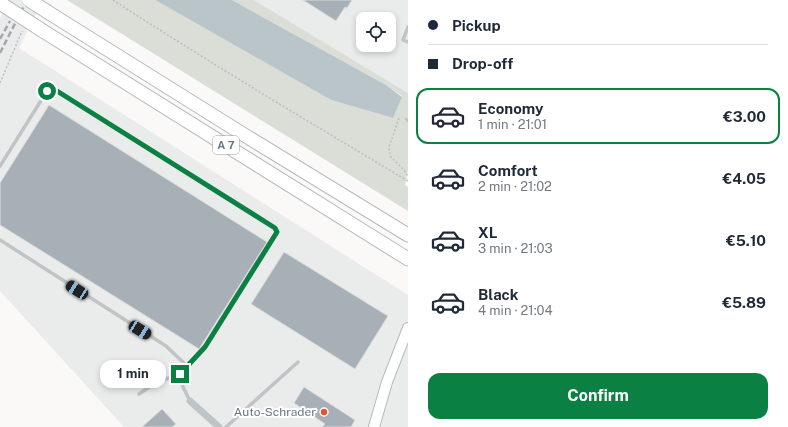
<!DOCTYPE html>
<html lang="en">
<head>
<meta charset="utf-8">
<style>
	:root { --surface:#fff; --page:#f2f2f3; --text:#1f2937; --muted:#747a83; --line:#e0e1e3; --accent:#0b8043 }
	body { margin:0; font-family:"Public Sans",sans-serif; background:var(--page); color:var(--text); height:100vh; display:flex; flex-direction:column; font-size:15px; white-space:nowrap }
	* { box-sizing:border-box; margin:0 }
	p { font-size:13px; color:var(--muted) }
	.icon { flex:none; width:22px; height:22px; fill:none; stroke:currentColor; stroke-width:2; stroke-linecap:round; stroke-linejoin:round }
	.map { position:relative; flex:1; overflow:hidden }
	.details { display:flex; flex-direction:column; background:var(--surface); width:380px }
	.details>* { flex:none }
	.guide { display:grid; align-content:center; height:88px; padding:0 20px; background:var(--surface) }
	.buttons { position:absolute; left:356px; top:12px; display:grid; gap:8px }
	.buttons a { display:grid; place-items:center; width:40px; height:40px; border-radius:8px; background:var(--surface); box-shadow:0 2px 6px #0003; font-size:20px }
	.end { position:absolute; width:18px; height:18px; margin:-9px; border:5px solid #0b8043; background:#fff; box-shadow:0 0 0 2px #fff }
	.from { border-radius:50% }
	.bubble { position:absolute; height:28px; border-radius:12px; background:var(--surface); box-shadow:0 2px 6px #0003; font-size:13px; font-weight:700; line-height:28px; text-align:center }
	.car { position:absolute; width:12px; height:24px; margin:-12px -6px; border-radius:5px; box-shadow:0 0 3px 1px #0007; background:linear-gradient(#222 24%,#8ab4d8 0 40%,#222 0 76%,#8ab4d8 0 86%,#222 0) }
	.guide b { display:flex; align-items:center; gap:14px; height:38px; font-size:15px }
	.guide b+b { border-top:1px solid var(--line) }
	.guide i { width:10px; height:10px; background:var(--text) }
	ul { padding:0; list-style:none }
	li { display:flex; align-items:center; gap:12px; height:56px; margin:0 8px 6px; padding:0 12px; border:2px solid transparent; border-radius:12px }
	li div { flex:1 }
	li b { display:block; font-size:15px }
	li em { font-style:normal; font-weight:700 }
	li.selected { border-color:var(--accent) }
	li>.icon { width:36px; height:36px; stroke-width:1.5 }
	.primary-button { display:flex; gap:8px; margin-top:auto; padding:8px 20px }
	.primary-button a { flex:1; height:46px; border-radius:12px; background:var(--accent); color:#fff; font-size:16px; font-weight:700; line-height:46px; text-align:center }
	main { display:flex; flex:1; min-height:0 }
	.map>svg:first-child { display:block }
	.built { fill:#eaebeb; fill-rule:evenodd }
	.green { fill:#daded7 }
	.water { fill:#bac5c9 }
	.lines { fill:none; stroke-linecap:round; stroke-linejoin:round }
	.stream { stroke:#bac5c9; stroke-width:2.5 }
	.building { fill:#a8b0b7; stroke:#dbdbda }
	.secondary-casing { stroke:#b4babe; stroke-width:12 }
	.highway-casing { stroke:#b5b9bc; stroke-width:15 }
	.path { stroke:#babdc0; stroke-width:1.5; stroke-dasharray:2 2; stroke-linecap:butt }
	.lane { stroke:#bfc4c7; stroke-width:3.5 }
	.street { stroke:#bfc4c7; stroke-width:7 }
	.secondary { stroke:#fff; stroke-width:10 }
	.highway { stroke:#fff; stroke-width:13 }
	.rail { stroke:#a1a8ae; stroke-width:2.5; stroke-dasharray:6 3; stroke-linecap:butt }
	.highway-bridge-casing { stroke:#b5b9bc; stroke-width:15; stroke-linecap:butt }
	.highway-bridge { stroke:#fff; stroke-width:13 }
	.route { stroke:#0b8043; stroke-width:5 }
	.poi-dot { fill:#da5837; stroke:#fff; stroke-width:1.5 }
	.labels { text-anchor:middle; stroke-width:4; stroke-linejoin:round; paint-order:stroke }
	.shield { fill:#fff; stroke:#949fa7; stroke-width:1 }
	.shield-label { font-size:11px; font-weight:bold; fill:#667681 }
	.poi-label { font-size:12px; fill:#667681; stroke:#fff; text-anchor:end }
</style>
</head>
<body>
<main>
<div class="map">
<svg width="408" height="427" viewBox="0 0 408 427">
	<rect width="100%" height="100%" fill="#faf9f8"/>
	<!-- built -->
	<path class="built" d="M10 0H43L19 48 408 295V427H124L0 291V18Z
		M254 0H408V93ZM363 19H389V45H363Z"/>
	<!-- green -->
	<path class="green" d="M67 0H155L331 100 393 118 402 96 386 85 232 0H254L408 93V170L405 185 408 187V211Z"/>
	<!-- water -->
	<path class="water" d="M155 0H232L386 85 402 97 393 118 331 100Z"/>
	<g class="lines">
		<!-- stream -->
		<path class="stream" d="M406 119 408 121"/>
	</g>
	<!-- building -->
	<path class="building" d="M303 0H352L347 8 345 7 336 21Z
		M49 105 267 242 199 349 0 225V183Z
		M284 252 388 316 355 369 251 304Z
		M304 387 355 420 351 427H322L325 424 294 403Z
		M162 409 176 424 172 427H142Z"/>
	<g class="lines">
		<defs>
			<path id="secondary" d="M374 427 387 382 408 328"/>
			<path id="highway" d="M54 16 246 136 408 235
				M43 31 408 259"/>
		</defs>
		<!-- secondary casing -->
		<use href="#secondary" class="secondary-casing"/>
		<!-- highway casing -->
		<use href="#highway" class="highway-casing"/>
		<!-- path -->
		<path class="path" d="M113 0C210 63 309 122 408 181
			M0 83 22 31
			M399 118 389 147 390 156 404 170 408 176"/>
		<!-- lane -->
		<path class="lane" d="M408 27 403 40 408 42
			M0 166 47 91 51 90 57 91 275 228 277 232 205 347 181 374 183 387 190 401
			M0 240 166 346 187 366
			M139 394 157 382 181 374
			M226 427 298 362"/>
		<!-- street -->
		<path class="street" d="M190 401 219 427"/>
		<!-- secondary -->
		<use href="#secondary" class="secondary"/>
		<!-- highway -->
		<use href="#highway" class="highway"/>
		<!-- rail -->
		<path class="rail" d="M0 39 10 21
			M0 53 27 0"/>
		<defs>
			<path id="highway-bridge" d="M29 0 54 16
				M0 3 43 31"/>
		</defs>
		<!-- highway-bridge casing -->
		<use href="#highway-bridge" class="highway-bridge-casing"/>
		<!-- highway-bridge -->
		<use href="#highway-bridge" class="highway-bridge"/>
	</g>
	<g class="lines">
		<!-- route -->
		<path class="route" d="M47 91 51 90 57 91 275 228 277 232 205 347 180 374"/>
	</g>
	<!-- markers -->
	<circle class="poi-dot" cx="324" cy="412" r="4"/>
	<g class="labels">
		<!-- shield labels -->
		<rect class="shield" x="213" y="136" width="26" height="18" rx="3"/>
		<g class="shield-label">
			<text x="226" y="149">A 7</text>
		</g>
		<!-- poi labels -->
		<g class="poi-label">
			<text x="316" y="416">Auto-Schrader</text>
		</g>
	</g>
</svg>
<div class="buttons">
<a><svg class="icon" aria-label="locate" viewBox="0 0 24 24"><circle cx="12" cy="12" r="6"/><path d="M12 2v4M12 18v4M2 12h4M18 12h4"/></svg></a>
</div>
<i class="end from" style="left:47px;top:91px"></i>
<i class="end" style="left:180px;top:374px"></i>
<div class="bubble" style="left:100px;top:360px;width:66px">1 min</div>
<i class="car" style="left:77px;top:290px;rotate:303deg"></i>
<i class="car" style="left:140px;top:330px;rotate:121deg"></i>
</div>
<section class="details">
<div class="guide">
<b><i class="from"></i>Pickup</b>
<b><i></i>Drop-off</b>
</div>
<ul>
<li class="selected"><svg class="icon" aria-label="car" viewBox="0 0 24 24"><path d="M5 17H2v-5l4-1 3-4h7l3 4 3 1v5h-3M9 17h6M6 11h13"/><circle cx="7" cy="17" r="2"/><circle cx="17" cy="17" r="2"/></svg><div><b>Economy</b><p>1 min · 21:01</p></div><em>€3.00</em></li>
<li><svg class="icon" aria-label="car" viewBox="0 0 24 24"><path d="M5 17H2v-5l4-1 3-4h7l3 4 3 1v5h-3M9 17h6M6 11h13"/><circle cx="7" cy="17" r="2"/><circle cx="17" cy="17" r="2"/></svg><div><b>Comfort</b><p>2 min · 21:02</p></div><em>€4.05</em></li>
<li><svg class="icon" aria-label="car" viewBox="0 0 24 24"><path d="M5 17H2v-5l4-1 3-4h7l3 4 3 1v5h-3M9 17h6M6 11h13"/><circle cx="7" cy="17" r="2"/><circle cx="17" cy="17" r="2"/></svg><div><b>XL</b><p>3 min · 21:03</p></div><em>€5.10</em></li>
<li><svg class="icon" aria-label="car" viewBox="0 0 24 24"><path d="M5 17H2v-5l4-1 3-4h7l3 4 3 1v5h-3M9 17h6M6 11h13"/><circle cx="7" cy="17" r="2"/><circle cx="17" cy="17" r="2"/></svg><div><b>Black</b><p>4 min · 21:04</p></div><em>€5.89</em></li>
</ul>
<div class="primary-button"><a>Confirm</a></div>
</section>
</main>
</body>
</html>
